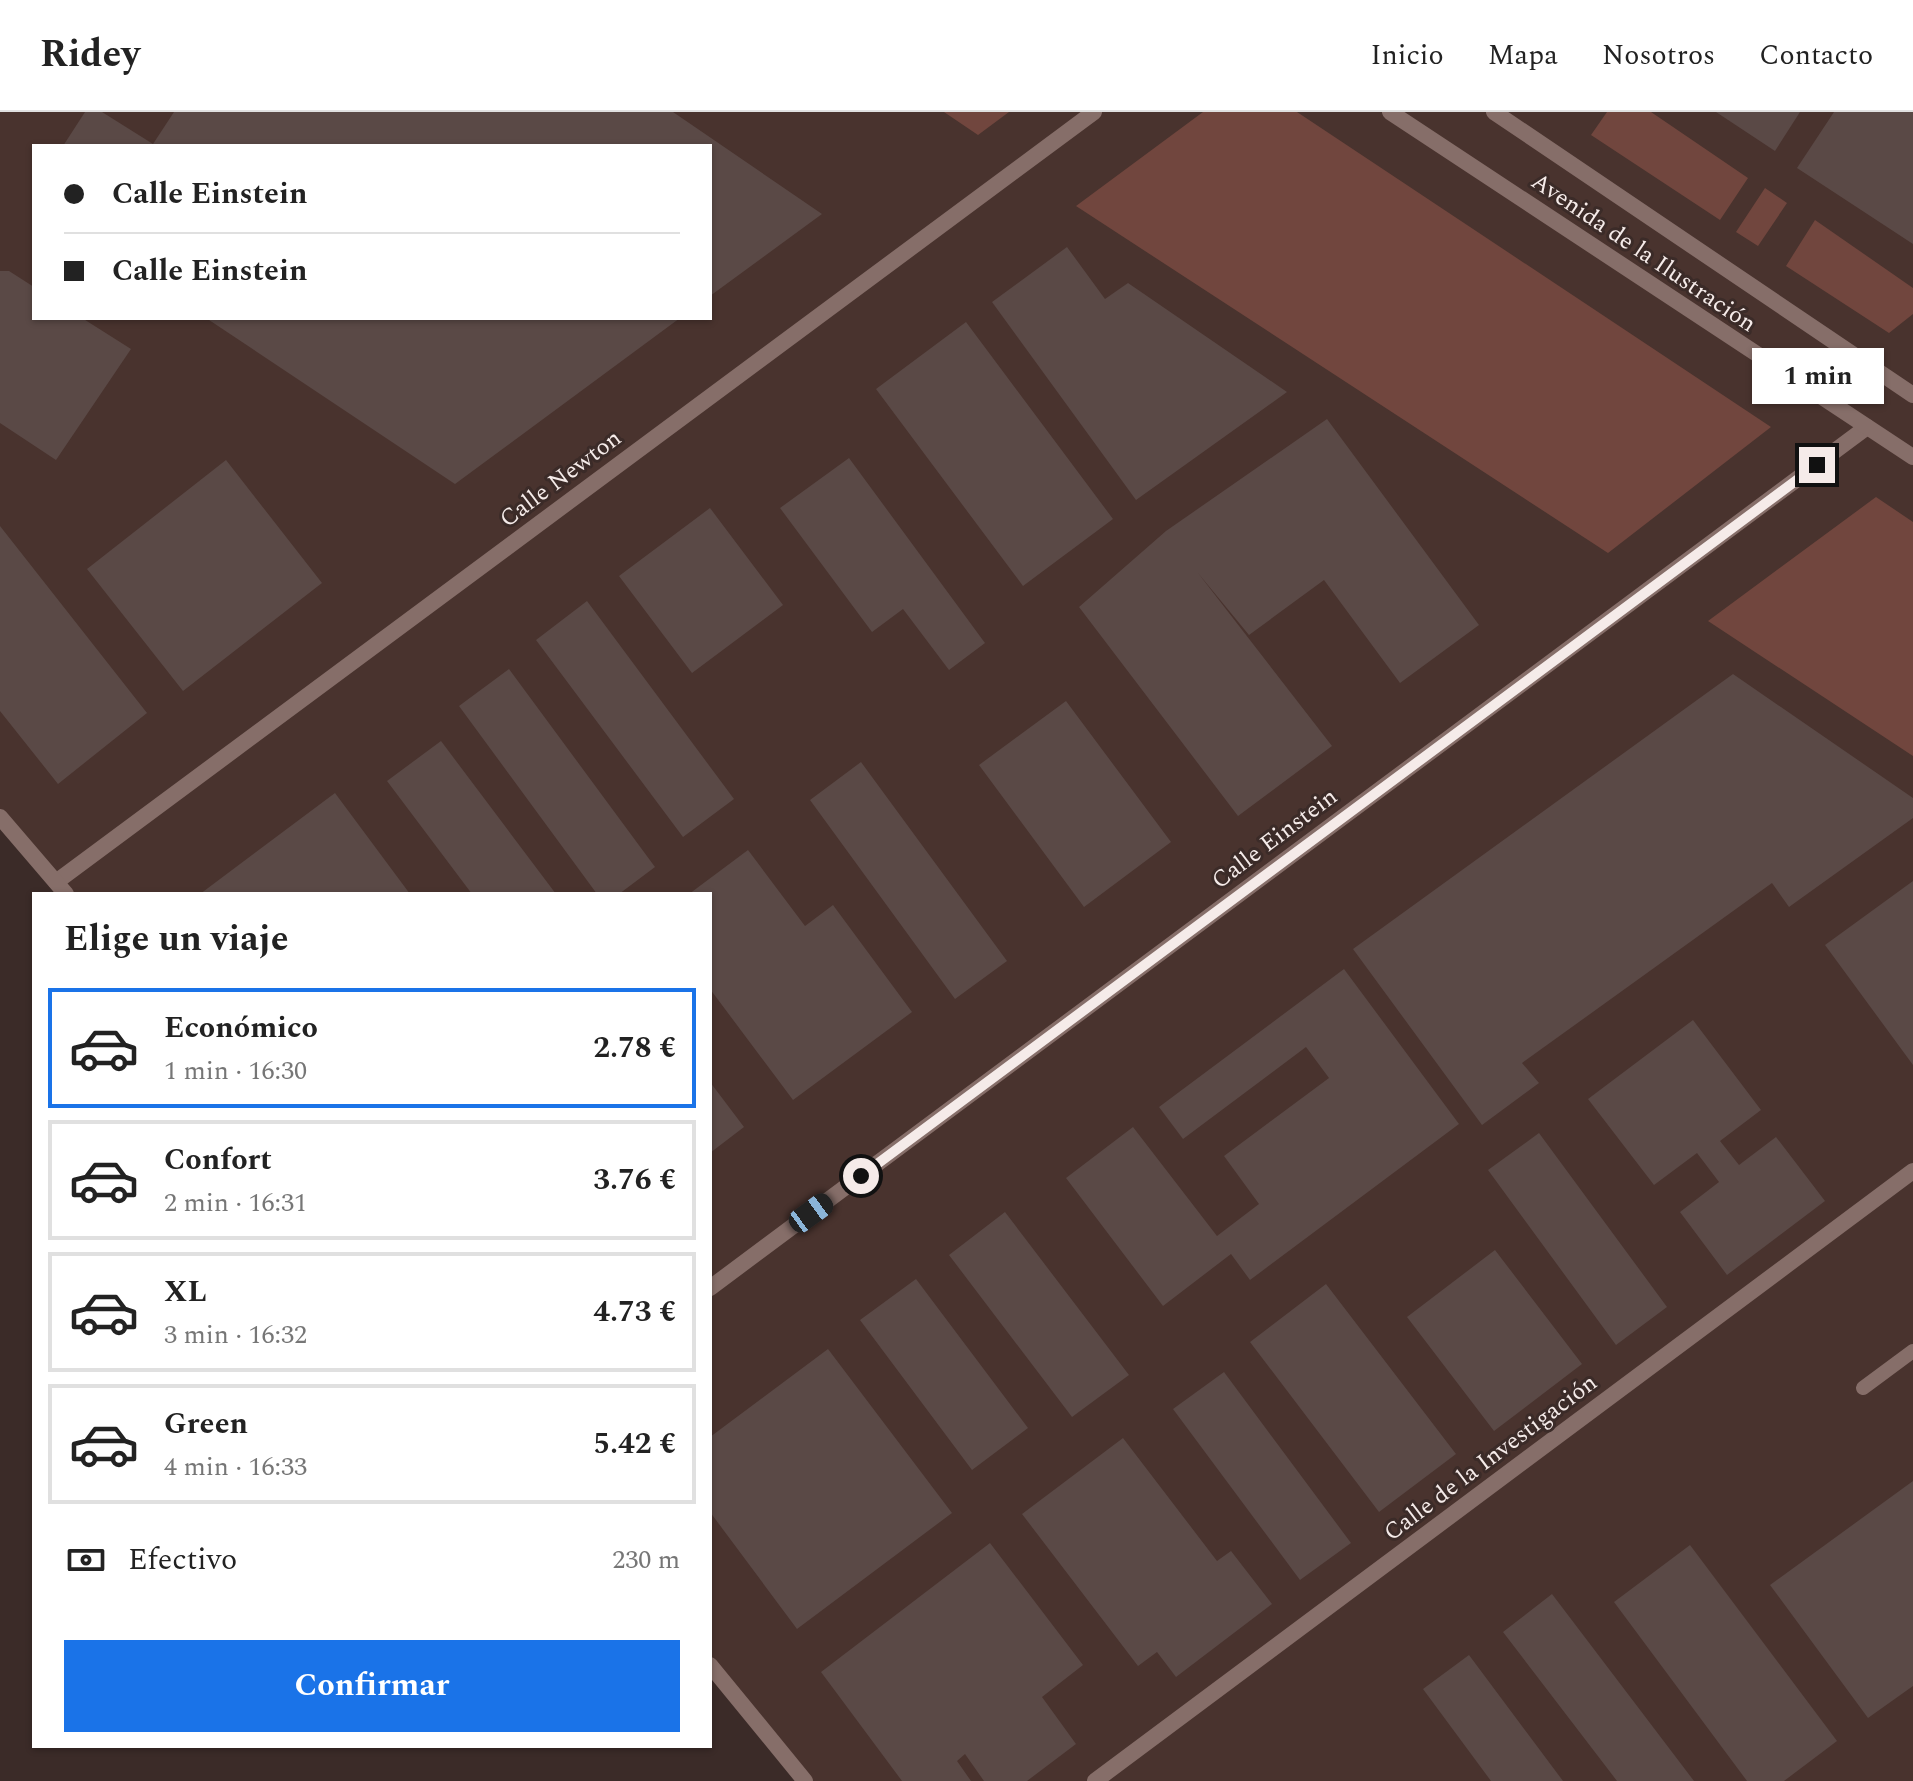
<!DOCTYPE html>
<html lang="es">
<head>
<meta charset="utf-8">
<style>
	:root { --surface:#fff; --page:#f6f6f6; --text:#222; --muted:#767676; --line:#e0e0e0; --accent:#1a73e8 }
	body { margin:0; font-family:Spectral,serif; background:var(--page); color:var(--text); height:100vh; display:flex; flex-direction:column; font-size:30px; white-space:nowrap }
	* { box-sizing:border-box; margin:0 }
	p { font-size:26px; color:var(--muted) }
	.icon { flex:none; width:44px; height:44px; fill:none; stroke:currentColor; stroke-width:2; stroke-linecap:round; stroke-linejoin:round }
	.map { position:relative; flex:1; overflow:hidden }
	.side { position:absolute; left:32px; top:780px; width:680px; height:856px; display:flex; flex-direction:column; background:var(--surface); border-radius:0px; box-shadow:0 2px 6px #0004 }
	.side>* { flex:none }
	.banner { position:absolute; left:32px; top:32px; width:680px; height:176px; border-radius:0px; box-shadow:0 2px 6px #0004; display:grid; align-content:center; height:176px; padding:0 32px; background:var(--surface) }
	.end { position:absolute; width:36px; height:36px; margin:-18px; border:10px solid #f5ebe9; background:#111; box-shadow:0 0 0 4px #111 }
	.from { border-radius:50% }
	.bubble { position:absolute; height:56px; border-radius:0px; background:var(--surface); box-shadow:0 2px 6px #0004; font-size:26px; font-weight:700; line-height:56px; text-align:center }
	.car { position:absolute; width:24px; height:48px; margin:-24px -12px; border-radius:10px; box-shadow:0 0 6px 2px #0007; background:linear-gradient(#222 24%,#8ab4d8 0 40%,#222 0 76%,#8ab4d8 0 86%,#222 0) }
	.banner b { display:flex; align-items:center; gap:28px; height:76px; font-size:30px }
	.banner b+b { border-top:2px solid var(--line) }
	.banner i { width:20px; height:20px; background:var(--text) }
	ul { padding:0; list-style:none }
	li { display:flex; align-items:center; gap:24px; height:120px; margin:0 16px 12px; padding:0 16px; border:4px solid var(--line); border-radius:0px }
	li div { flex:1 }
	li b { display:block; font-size:30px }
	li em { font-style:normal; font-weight:700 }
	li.on { border-color:var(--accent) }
	li>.icon { width:72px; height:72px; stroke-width:1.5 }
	h2 { padding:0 32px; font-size:36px; line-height:96px }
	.pay { display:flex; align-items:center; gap:20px; height:88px; padding:0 32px; font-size:30px }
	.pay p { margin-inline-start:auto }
	.button { display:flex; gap:16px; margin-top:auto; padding:16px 32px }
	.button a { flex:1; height:92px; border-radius:0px; background:var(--accent); color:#fff; font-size:32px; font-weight:700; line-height:92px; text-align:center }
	header { display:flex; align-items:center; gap:48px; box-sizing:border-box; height:112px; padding:0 40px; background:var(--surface); border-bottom:2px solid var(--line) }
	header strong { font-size:38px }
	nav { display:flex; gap:44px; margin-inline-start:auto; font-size:28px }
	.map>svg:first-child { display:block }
	.built { fill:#49332e; fill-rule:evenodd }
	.green { fill:#71463e }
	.building { fill:#5a4946 }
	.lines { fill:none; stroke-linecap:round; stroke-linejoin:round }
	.service { stroke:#866e69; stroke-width:14 }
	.minor { stroke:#866e69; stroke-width:16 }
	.tertiary { stroke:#866e69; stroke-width:16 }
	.route { stroke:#f5ebe9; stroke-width:10 }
	.labels { text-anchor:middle; stroke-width:6; stroke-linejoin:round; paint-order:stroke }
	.street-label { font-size:24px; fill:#f5ebe9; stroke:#3b2b28 }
</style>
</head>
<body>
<header>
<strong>Ridey</strong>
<nav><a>Inicio</a><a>Mapa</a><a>Nosotros</a><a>Contacto</a></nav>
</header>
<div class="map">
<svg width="1913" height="1669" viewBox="0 0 1913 1669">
	<rect width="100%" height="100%" fill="#3b2b28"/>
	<!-- built -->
	<path class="built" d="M0 0H1913V1669H810L710 1546V782H73L0 697ZM34 34H710V206H34Z"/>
	<!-- green -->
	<path class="green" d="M944 0H1009L978 23Z
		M1203 0H1297L1771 315 1608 441 1076 94Z
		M1607 0H1651L1748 66 1720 108 1591 23Z
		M1765 76 1787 91 1758 134 1736 120Z
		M1815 108 1913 176V202L1889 221 1786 154Z
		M1876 385 1913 410V644L1708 509Z"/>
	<!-- building -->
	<path class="building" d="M85 0H102L153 32 174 0H673L822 102 710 184V34H63Z
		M1716 0H1800L1775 39Z
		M1834 0H1913V132L1797 56Z
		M1067 135 1105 187 1128 171 1287 280 1136 388 992 190Z
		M0 159H9L34 175V206H82L131 237 56 348 0 311Z
		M206 206H680L455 372Z
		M966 210 1113 407 1023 474 876 277Z
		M1327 307 1479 513 1400 571 1324 468 1249 523 1198 461 1332 634 1238 704 1079 495 1166 419Z
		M849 346 985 531 949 558 903 497 872 520 780 396Z
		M226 348 322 471 183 579 87 457Z
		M710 396 783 493 692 561 619 464Z
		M0 414 147 601 58 672 0 599Z
		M587 489 734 687 683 725 536 528Z
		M509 557 655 755 619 782H597L459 594Z
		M1733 562 1913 686V706L1789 795 1772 771 1522 951 1539 971 1482 1013 1353 837Z
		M1066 589 1171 730 1084 795 979 653Z
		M441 629 556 782H472L387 669Z
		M861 650 1007 849 955 887 810 688Z
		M335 681 410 782H200Z
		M748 738 805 814 833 793 912 900 793 988 710 877V782H689Z
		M1913 769V953L1825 833Z
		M1344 857 1459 1012 1250 1168 1231 1142 1163 1194 1066 1066 1133 1015 1217 1124 1259 1092 1224 1044 1329 966 1306 935 1183 1027 1159 995Z
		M1693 908 1761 998 1720 1029 1739 1053 1776 1025 1825 1089 1727 1163 1680 1100 1719 1070 1697 1041 1654 1073 1588 987Z
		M710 970 744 1015 710 1041Z
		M1539 1021 1667 1195 1616 1233 1488 1058Z
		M1005 1100 1129 1263 1072 1305 949 1143Z
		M1495 1138 1582 1252 1494 1319 1407 1205Z
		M916 1167 1028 1316 972 1358 860 1208Z
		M1326 1172 1456 1342 1379 1400 1250 1230Z
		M828 1237 952 1401 797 1517 710 1400V1325Z
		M1224 1260 1351 1431 1300 1468 1173 1297Z
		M1123 1326 1217 1449 1231 1439 1272 1492 1176 1565 1157 1540 1138 1554 1022 1402Z
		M1913 1369V1574L1868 1606 1770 1473Z
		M990 1431 1083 1553 1042 1585 1076 1632 1027 1669H984L965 1642 957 1649 971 1669H902L821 1560Z
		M1690 1433 1837 1629 1784 1669H1747L1614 1490Z
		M1552 1482 1694 1669H1617L1503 1520Z
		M1469 1543 1563 1669H1491L1423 1577Z"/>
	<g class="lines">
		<!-- service -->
		<path class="service" d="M1863 1276 1913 1239"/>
		<!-- minor -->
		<path class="minor" d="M56 770 1094 0
			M710 1176 1867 315
			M1095 1669 1913 1059"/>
		<!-- tertiary -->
		<path class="tertiary" d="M1390 0 1913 345
			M1494 0 1913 283
			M0 705 66 782
			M710 1553 805 1669"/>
	</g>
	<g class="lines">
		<!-- route -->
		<path class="route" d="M861 1064 1817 353"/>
	</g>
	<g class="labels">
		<!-- street labels -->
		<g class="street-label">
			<text transform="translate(1644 140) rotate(34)" y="8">Avenida de la Ilustración</text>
			<text transform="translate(560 366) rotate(-37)" y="8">Calle Newton</text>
			<text transform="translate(1274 726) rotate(-37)" y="8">Calle Einstein</text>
			<text transform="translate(1490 1345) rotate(-37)" y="8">Calle de la Investigación</text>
		</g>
	</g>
</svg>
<i class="end from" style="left:861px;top:1064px"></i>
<i class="end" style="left:1817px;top:353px"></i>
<div class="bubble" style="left:1752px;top:236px;width:132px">1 min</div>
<i class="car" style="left:811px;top:1101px;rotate:54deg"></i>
<div class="banner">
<b><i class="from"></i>Calle Einstein</b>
<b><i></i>Calle Einstein</b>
</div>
<section class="side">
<h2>Elige un viaje</h2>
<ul>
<li class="on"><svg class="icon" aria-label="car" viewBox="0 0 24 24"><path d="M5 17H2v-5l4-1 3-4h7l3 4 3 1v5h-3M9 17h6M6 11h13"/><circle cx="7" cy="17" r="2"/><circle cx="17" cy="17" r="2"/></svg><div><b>Económico</b><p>1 min · 16:30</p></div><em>2.78 €</em></li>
<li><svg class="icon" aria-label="car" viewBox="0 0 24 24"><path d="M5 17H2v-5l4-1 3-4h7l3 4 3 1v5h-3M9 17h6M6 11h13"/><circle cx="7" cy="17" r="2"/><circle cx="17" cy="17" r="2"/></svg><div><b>Confort</b><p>2 min · 16:31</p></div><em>3.76 €</em></li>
<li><svg class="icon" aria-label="car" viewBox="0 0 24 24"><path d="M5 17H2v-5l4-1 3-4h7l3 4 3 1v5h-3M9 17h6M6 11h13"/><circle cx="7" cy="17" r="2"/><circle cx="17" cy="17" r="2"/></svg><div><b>XL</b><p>3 min · 16:32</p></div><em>4.73 €</em></li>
<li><svg class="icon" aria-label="car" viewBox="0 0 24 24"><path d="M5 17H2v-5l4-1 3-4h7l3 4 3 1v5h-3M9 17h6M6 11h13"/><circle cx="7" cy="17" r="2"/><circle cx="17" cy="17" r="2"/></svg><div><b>Green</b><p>4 min · 16:33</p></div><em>5.42 €</em></li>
</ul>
<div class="pay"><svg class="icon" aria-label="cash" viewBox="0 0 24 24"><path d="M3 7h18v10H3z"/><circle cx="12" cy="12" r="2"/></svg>Efectivo<p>230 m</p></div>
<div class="button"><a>Confirmar</a></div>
</section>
</div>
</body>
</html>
